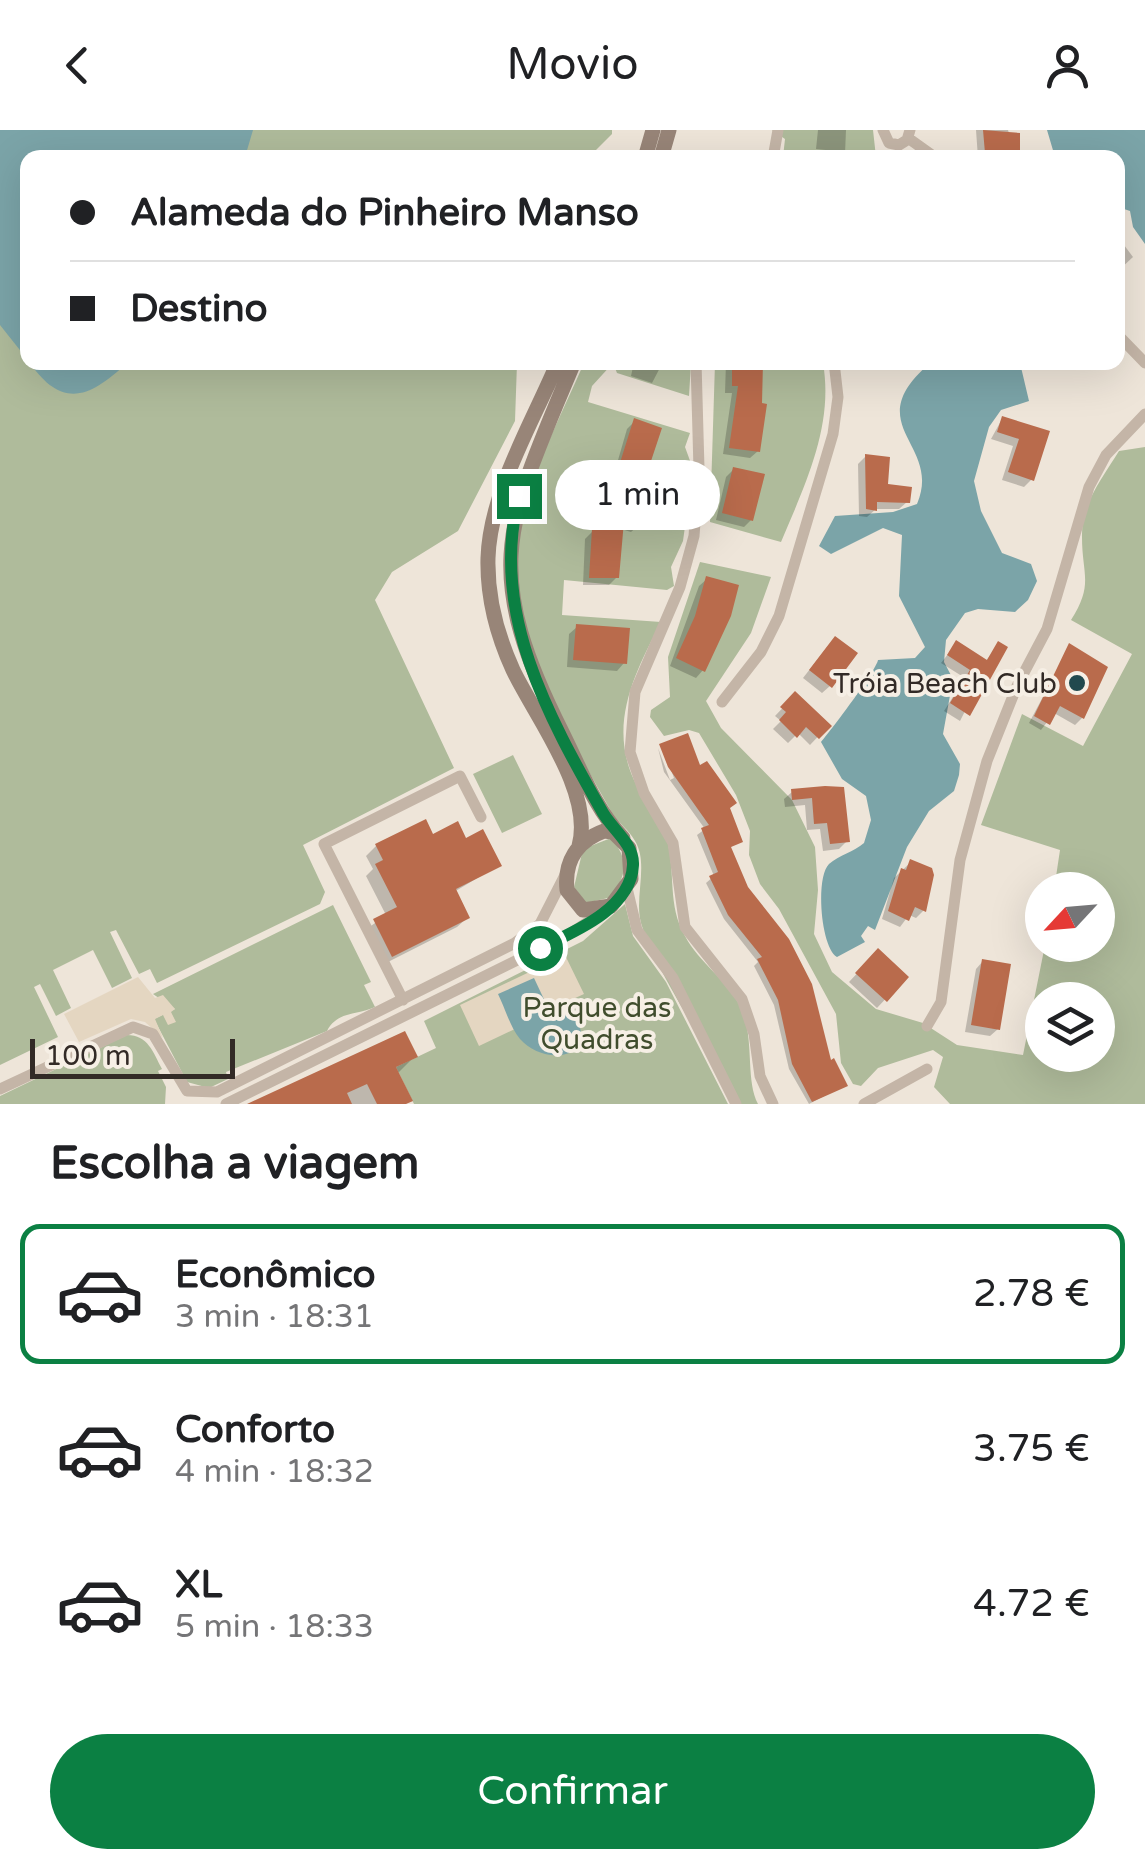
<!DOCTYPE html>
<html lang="pt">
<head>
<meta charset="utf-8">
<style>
	:root { --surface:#fff; --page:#f2f2f2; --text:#202124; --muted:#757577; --line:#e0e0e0; --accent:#0b8043 }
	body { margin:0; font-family:"Varela Round",sans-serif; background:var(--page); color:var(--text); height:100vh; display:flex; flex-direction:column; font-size:38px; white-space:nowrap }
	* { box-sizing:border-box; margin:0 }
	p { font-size:32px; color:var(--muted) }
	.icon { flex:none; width:55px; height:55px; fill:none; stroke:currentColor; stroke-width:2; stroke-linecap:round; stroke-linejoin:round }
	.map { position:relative; height:974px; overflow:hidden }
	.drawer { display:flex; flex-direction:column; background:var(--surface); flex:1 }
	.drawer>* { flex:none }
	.top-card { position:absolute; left:20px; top:20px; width:1105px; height:220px; border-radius:20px; box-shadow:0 10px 40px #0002; display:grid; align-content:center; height:220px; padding:0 50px; background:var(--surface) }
	.needle { width:65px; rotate:244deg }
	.controls { position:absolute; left:1025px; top:742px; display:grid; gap:20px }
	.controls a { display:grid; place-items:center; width:90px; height:90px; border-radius:50%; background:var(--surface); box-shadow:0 10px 40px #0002; font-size:50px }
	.scale { position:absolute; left:30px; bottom:25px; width:205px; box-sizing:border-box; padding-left:10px; border:5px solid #322a26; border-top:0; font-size:28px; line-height:35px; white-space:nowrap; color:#322a26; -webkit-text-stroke:8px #f6efe5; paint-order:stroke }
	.end { position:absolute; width:45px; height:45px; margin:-22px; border:12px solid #0b8043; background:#fff; box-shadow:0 0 0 5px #fff }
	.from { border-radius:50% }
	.bubble { position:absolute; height:70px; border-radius:35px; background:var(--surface); box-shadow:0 10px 40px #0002; font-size:32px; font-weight:600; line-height:70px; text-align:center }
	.top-card b { display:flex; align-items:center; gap:35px; height:95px; font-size:38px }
	.top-card b+b { border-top:2px solid var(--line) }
	.top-card i { width:25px; height:25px; background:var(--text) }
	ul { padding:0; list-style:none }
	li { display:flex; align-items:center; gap:30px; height:140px; margin:0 20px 15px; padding:0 30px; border:5px solid transparent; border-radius:20px }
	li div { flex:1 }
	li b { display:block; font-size:38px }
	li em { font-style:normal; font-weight:600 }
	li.on { border-color:var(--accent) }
	li>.icon { width:90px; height:90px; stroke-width:1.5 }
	h2 { padding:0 50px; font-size:45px; line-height:120px }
	.action { display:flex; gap:20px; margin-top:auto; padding:20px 50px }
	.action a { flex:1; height:115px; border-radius:60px; background:var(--accent); color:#fff; font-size:40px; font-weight:600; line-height:115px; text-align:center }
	header { display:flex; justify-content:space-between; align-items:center; height:130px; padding:0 50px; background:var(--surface); font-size:45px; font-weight:600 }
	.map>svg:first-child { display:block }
	.green { fill:#afbb9b; fill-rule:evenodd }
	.plaza { fill:#e4d6c1 }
	.water { fill:#7ba4a8 }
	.shadow { fill:#0003 }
	.building { fill:#b96b4c }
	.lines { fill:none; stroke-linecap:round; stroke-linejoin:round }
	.minor { stroke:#c4b5a7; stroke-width:11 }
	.secondary { stroke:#988578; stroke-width:15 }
	.route { stroke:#0b8043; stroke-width:12 }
	.poi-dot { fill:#21494e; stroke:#f6efe5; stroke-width:4 }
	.labels { text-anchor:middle; stroke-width:8; stroke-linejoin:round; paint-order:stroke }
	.poi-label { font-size:28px; fill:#322a26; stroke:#f6efe5; text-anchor:end }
	.park-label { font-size:28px; fill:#404d2d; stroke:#f6efe5 }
</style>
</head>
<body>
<header><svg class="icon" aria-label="back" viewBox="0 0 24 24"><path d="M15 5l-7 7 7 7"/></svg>Movio<svg class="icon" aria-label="person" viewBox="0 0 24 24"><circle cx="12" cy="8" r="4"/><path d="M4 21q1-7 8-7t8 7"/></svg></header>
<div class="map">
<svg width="1145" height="974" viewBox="0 0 1145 974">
	<rect width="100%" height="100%" fill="#eee5d9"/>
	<!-- green -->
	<path class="green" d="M84 0H612V4L588 28H76Z
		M772 0H873L876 27H783L785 9Z
		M0 25 28 28V232L517 233 515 291 458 401 392 442 375 470 454 638 303 715 325 762 320 774 157 853 150 839 139 844 116 800 110 802 132 848 112 858 93 820 53 840 71 878 56 886 40 854 34 857 58 907 0 935Z
		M584 233H691L689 266 617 243 613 233 592 256 588 272 690 303 685 317 693 339 683 411 671 437 674 456 667 460 564 450 562 485 661 492C635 543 608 593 634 650 643 669 661 690 667 710 676 743 667 775 685 806 699 833 728 850 741 878 755 908 745 950 758 974H740C713 926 656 843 641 793 634 767 649 734 635 711 629 700 618 693 611 681 566 602 498 483 521 388 535 335 562 283 584 233Z
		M715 233H823C834 296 805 355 781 412L710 392Z
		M1145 317V974H950L934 957 943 927 933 920 878 938 861 956 853 954 841 933 836 884 779 779 760 754 749 725 750 701 736 665 699 603 689 600 664 606 650 587 651 580 670 567 668 527 700 432 771 447 751 503 706 571 721 598 792 670 815 717 818 760 814 804 832 842 876 879 923 893 957 915 1023 925 1045 815H1098V760H1054L1060 720 981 695 1022 584 1083 616 1132 524 1071 490C1094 454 1082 445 1082 407 1081 374 1103 347 1119 321ZM1042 870H1098V925H1042Z
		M513 625 542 684 502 703 473 644Z
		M611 708C629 728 628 748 608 768L586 773 574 757 583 719Z
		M625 774 633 806 666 852 728 974H414L396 937 436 918 424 891 583 811Z
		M333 775 371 852 364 855 375 877C358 885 337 881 327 901L226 942 228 949 209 958 187 952 154 889 175 879 153 864Z
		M127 905C148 905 153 922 162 939L158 941 166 957 165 974H0V966Z"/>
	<!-- plaza -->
	<path class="plaza" d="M565 825 584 864 549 880 499 864 515 899 479 916 460 875Z
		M138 847 155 868 163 865 175 879 171 882 176 892 168 895 163 885 155 889 163 908 145 892 131 889 79 912 64 884Z"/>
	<!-- water -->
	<path class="water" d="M0 0H253L245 27 28 28 27 229 0 195Z
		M1047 0H1145V114L1133 97 1130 81 1118 77V28L1055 27Z
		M30 233H127C92 265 64 282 30 233Z
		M930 233H1020L1029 271 1001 280 989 297 974 351 981 381 1002 423 1031 434 1037 451 1028 470 1015 482 978 479 965 483 946 510 944 532 953 549 943 604 960 634 959 645 954 661 929 681 907 717 875 800 868 796 861 806 865 812 837 827C821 818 815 748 829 734 839 725 854 722 864 713L871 690 866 666 842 649 821 612C829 603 876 541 878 530L915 528 925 517 899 466 902 405 883 398 831 424 819 416 835 386 893 382 917 374C943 313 857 296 930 233Z
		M534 848 549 880 559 876 578 890 583 910C570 934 536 927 520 909 510 897 505 878 498 864Z"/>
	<!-- shadow -->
	<path class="shadow" d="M818 0H846L845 24 861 28H833L835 21 816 19Z
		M976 0H1008L1017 28H978Z
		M1118 107 1133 127 1118 141Z
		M634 232H663L652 253 631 246Z
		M726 232H761L758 321 750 328 723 324 732 263H725Z
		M1002 289 1047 303 1032 349 1024 357 1002 350 1013 316 991 309Z
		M635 291 643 348 639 395 631 402 621 399 617 447 609 455H583L585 409 593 401 606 402 623 347 614 344 627 299Z
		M866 326 885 357 907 372 899 379H876L867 387 859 386 858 334Z
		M734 339 751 390 744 397 716 390 726 347Z
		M707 449 703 540 696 548 670 536 699 456Z
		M577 497 624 533 617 541 567 537 569 504Z
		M956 514 985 532 999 514 960 591 944 581 965 548 941 533Z
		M828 516 830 556 822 563 803 548Z
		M1070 516 1082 588 1075 595 1054 583 1041 600 1029 593Z
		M795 565 828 596 810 615 798 603 788 613 773 599 781 591 775 586Z
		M662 615 699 638 727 679 740 711 729 718 829 933 845 955 809 974 789 939 774 875 754 836 758 832 724 789 706 753 714 746 697 705 705 699 664 642 658 618 670 650 674 648Z
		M842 660 847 711 839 719 823 721 820 699 807 700 805 675 785 677 784 669 792 662Z
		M432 707 465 711 499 735 454 762 467 788 457 797 382 835 364 801 386 785 366 746 373 739 366 726 376 716Z
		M911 732 929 739 923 781 916 788 909 785 900 797 882 789 894 748Z
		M878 821 906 847 877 878 849 852Z
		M983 831 998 899 990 906 965 902 976 839Z
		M415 926 397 944 406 974H248Z"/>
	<!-- building -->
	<path class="building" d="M983 0 1020 3V28H1002V21L985 23Z
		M732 232H763L762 273 767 274 760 322 729 318 738 256H732Z
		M1002 286 1050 301 1034 351 1008 342 1019 309 997 302Z
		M634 288 662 298 646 346 656 349 641 396 624 391 619 448H589L592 399H610L629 339 619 336Z
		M865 324 890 327 888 354 912 357 910 373 877 372V381L866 379Z
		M733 337 765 344 753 391 722 383Z
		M706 446 739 455 731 486 705 542 676 528 695 486Z
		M576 494 630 498 627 534 573 530Z
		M835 506 858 523 832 558 809 540Z
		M956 510 987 530 998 511 1008 517 970 586 950 573 970 540 947 525Z
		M1069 513 1108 537 1084 589 1060 576 1050 595 1034 586Z
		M795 561 832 596 819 609 806 597 797 608 779 590 786 582 780 577Z
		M688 603 700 635 707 631 737 673 730 678 743 712 731 717 748 757 789 809 812 854 831 930 834 928 848 956 812 972 792 934 778 870 757 829 762 827 728 785 709 746 718 742 701 698 709 695 668 637 659 614Z
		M825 656 844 657 850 712 830 714 827 693 814 694 812 668 792 670 791 659Z
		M426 689 433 704 458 691 466 708 483 699 502 736 456 759 470 788 392 827 373 789 397 777 375 734 383 730 375 714Z
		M910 729 932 738 934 745 926 782 915 777 909 791 888 781 901 738 906 740Z
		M878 818 909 847 887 872 855 843Z
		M982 829 1011 834 1000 900 971 895Z
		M405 901 418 927 396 937 413 971 406 974H377L367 954 347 963 352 974H247Z"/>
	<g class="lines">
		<!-- minor -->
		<path class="minor" d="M883 0 889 13 899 15 907 10 910 0
			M908 8 936 28
			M773 28 778 0
			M1118 205 1145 233
			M696 232 699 339 694 406 680 457 635 562 630 622 644 663 673 713 685 797 742 869 754 904 760 946 773 974
			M722 572 761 522 779 486 833 304 838 267 834 232
			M627 758 637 800 673 848 736 974
			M403 870 324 714 460 646 481 687
			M927 896 941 872 960 730 987 631 1017 556 1047 499 1089 357 1106 325 1145 284
			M0 959 133 897 153 904 187 961 217 962 515 813 540 794 565 745
			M226 974 568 805 609 778
			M864 974 927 939"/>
		<!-- secondary -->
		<path class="secondary" d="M645 28 653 0
			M661 28 669 0
			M558 232C533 292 490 362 488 428 487 466 497 505 513 540 536 588 594 662 579 716
			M574 232C507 393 479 437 562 602 580 638 595 679 623 708
			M604 701 613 702 629 718 631 749 611 776 583 780 567 760C564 732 577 711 604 701Z"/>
	</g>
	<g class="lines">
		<!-- route -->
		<path class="route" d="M519 366C489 481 548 586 603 683 613 700 634 714 633 735 631 779 574 802 540 818"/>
	</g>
	<!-- markers -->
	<circle class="poi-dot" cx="1077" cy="553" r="10"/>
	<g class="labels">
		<!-- poi labels -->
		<g class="poi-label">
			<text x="1057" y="563">Tróia Beach Club</text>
		</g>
		<!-- park labels -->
		<g class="park-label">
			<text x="597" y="887">Parque das<tspan x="597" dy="32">Quadras</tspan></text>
		</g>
	</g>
</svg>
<div class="controls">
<a><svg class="needle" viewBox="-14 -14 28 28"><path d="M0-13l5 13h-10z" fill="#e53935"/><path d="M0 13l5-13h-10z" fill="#757577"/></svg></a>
<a><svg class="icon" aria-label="layers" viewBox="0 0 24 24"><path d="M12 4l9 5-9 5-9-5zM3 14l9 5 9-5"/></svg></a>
</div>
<div class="scale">100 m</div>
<i class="end from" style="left:540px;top:818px"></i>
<i class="end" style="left:519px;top:366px"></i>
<div class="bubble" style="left:555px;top:330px;width:165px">1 min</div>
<div class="top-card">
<b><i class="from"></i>Alameda do Pinheiro Manso</b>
<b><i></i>Destino</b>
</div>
</div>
<section class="drawer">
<h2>Escolha a viagem</h2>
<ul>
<li class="on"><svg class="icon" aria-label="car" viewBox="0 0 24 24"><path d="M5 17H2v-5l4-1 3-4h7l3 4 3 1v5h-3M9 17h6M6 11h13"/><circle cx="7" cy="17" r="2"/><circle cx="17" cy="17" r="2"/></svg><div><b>Econômico</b><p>3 min · 18:31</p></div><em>2.78 €</em></li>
<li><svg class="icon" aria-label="car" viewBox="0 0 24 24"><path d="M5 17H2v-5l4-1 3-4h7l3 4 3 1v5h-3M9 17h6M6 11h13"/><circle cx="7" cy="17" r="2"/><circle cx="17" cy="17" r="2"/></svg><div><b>Conforto</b><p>4 min · 18:32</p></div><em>3.75 €</em></li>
<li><svg class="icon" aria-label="car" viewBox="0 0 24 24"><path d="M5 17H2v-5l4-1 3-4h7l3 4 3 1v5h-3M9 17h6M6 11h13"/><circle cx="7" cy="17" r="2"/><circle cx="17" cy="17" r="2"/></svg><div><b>XL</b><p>5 min · 18:33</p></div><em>4.72 €</em></li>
</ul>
<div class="action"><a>Confirmar</a></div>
</section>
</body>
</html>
